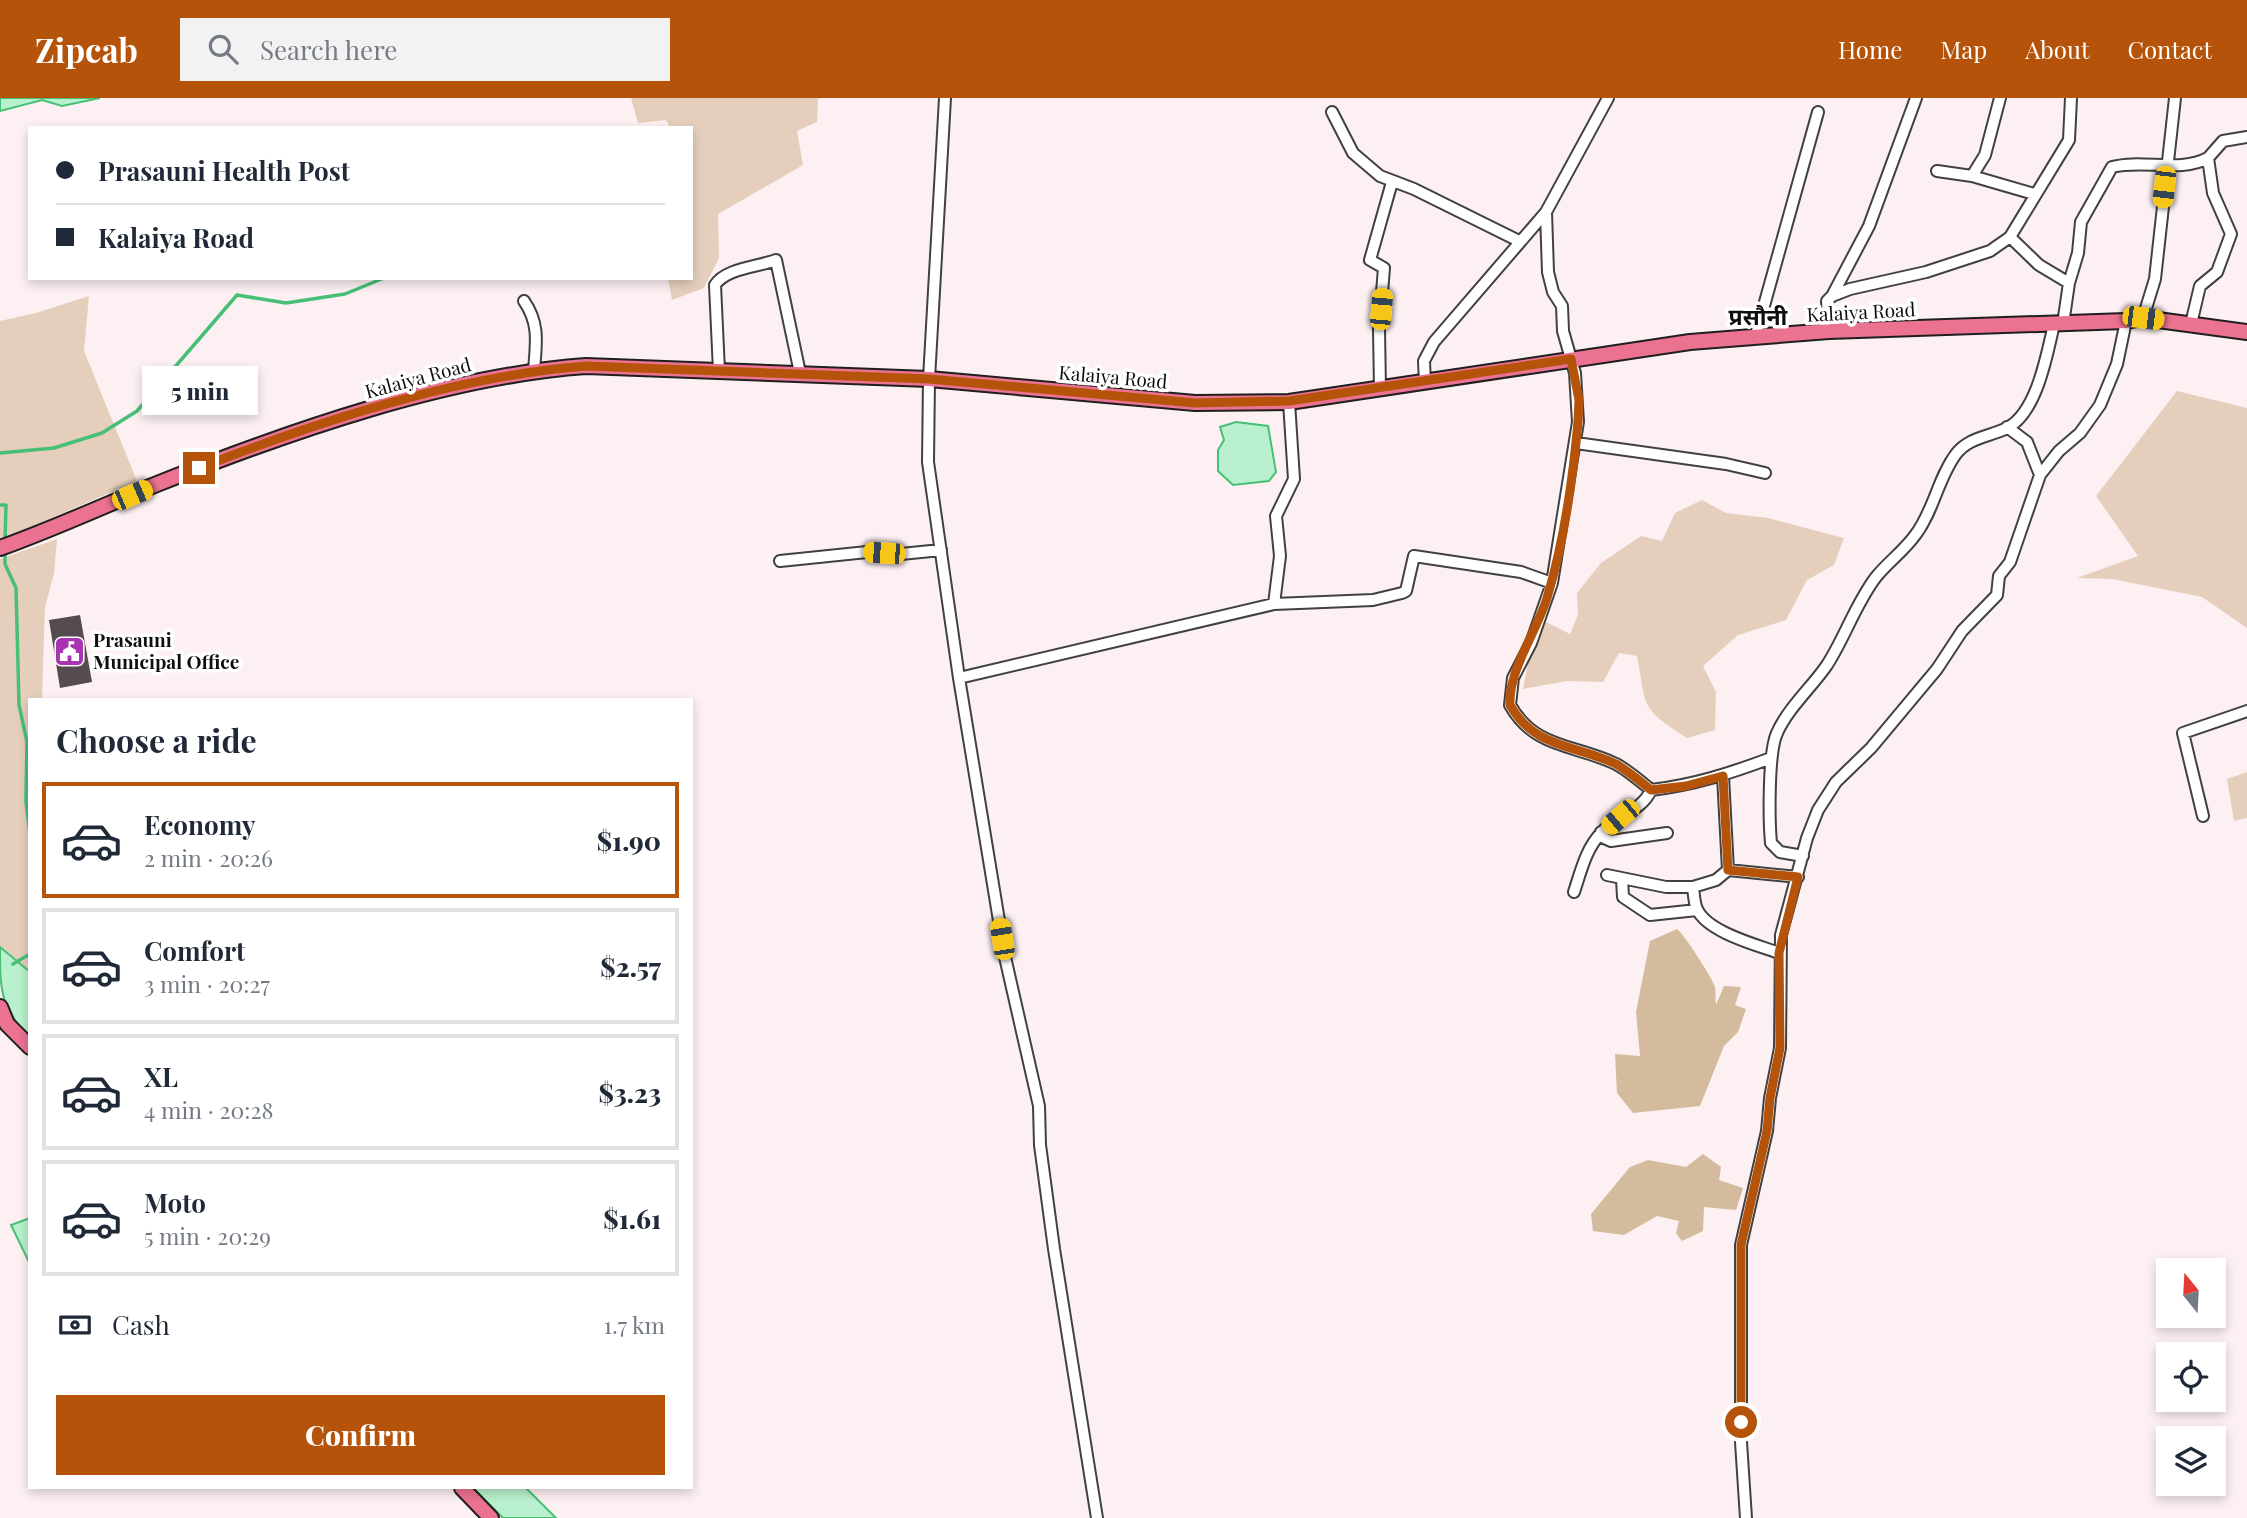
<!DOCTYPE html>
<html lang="en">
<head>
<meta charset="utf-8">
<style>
	:root { --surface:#fff; --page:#f2f2f3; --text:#1f2937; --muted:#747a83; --line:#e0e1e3; --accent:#b45309 }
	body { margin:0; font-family:"Playfair Display","Noto Sans Devanagari",serif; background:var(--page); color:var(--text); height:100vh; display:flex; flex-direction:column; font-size:26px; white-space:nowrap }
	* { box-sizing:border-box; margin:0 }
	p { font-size:23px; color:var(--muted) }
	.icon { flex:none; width:38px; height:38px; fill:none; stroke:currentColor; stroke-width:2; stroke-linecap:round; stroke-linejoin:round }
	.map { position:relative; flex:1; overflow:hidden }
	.details { position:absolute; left:28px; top:600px; width:665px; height:791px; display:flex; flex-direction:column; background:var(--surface); border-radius:0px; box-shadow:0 4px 10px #0003 }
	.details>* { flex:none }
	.banner { position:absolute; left:28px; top:28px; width:665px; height:154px; border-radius:0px; box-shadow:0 4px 10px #0003; display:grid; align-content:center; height:154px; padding:0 28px; background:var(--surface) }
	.needle { width:46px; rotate:342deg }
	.tools { position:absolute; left:2156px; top:1160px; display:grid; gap:14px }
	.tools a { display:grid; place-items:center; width:70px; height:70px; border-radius:0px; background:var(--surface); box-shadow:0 4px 10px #0003; font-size:35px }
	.end { position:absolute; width:32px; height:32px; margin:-16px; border:9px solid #b45309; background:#fff; box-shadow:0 0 0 4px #fff }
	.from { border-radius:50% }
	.bubble { position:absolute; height:49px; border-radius:0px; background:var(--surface); box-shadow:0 4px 10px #0003; font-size:23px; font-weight:800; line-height:49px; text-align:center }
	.car { position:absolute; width:21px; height:42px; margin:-21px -10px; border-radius:9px; box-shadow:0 0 5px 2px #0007; background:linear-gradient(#f5c518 24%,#345 0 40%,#f5c518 0 76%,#345 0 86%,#f5c518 0) }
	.banner b { display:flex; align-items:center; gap:24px; height:66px; font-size:26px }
	.banner b+b { border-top:2px solid var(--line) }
	.banner i { width:18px; height:18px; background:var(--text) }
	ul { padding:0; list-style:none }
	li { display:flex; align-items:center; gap:21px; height:116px; margin:0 14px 10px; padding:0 14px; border:4px solid var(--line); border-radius:0px }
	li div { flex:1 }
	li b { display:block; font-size:26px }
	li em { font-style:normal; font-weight:800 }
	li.current { border-color:var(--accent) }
	li>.icon { width:63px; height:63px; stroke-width:1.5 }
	h2 { padding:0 28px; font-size:32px; line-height:84px }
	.pay { display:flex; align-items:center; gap:18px; height:77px; padding:0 28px; font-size:26px }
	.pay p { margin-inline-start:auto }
	.primary-button { display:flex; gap:14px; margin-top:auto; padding:14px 28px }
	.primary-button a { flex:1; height:80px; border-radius:0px; background:var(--accent); color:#fff; font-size:28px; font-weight:800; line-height:80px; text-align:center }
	header { display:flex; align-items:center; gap:42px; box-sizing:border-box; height:98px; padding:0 35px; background:var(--accent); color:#fff }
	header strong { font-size:33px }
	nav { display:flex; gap:38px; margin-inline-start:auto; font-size:24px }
	.search { width:490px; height:63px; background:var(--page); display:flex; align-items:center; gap:18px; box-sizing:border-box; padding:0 24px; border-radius:0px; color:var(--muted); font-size:26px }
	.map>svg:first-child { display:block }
	.green { fill:#e5cfbc }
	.forest { fill:#d4bb9d }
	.water { fill:#b9f0cd; stroke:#47c076; stroke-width:2 }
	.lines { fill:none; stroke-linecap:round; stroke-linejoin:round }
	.stream { stroke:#47c076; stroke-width:3.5 }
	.building { fill:#554b51 }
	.minor-casing { stroke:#414141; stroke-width:14 }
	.major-casing { stroke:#1f1f1f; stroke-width:18 }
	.minor { stroke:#fff; stroke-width:10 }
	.major { stroke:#eb7291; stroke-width:14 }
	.route { stroke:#b45309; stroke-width:9 }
	.labels { text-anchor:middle; stroke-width:7; stroke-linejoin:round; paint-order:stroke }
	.street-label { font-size:19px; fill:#0e0e0e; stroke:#fff }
	.poi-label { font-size:19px; font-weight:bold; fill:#0e0e0e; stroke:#fff; text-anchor:start }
	.quarter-label { font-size:23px; font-weight:bold; fill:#0e0e0e; stroke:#fff }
</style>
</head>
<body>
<header>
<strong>Zipcab</strong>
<div class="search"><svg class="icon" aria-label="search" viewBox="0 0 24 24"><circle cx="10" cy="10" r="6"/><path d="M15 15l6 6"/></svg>Search here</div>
<nav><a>Home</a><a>Map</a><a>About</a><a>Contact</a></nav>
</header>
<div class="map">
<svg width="2247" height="1420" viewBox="0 0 2247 1420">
	<rect width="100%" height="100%" fill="#fdf0f2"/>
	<!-- green -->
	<path class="green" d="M631 0H822L818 1 817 24 797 33 803 67 718 116 719 160 704 190 672 202 668 180H691V30H670L666 22 638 25Z
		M89 198 84 253 137 383 0 442V223L36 215Z
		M2177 293 2247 310V530L2202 499 2112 481 2077 480 2138 458 2096 398Z
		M1702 402 1726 415 1768 420 1844 440 1834 467 1807 482 1786 522 1738 537 1703 568 1716 594 1715 632 1687 640C1639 609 1647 610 1637 558L1619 555 1603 584 1567 583 1523 591 1528 565 1544 523 1570 536 1578 517 1577 495 1601 465 1641 438 1662 443 1675 415Z
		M57 441 54 476 45 509 42 602H30V874L0 849V461Z
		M2247 674V720L2234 723 2227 681Z"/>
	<!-- forest -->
	<path class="forest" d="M1677 831C1684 836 1713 881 1715 889 1716 895 1715 901 1716 907L1724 888 1741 889 1735 907 1746 911 1738 934 1724 948 1700 1008 1633 1015 1617 995 1615 956 1640 958 1636 914 1650 843Z
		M1703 1056 1721 1069 1719 1082 1743 1090 1736 1112 1704 1109 1703 1133 1682 1143 1676 1135 1679 1123 1657 1118 1624 1137 1593 1133 1591 1116 1630 1069 1648 1062 1686 1069Z"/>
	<!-- water -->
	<path class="water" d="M0 0H100L62 8 42 2 0 13Z
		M1236 324 1268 328 1276 374 1269 383 1233 387 1218 373V352L1224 342 1220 329Z
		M0 849 30 874V941C0 908 0 893 0 849Z
		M30 1120V1166L11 1127Z
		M473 1390H526L556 1420H503Z"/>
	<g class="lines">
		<!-- stream -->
		<path class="stream" d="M0 355 54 350 102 335 137 313 237 197 286 205 345 196 384 180
			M0 407H6L5 444
			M5 452V466L16 490 19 607 27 644 26 703 30 736
			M13 866 30 856"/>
	</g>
	<!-- building -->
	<path class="building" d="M80 517 92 584 60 590 49 522Z"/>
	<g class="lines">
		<defs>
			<path id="minor" d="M945 0 929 281 928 364 959 580 1274 506 1373 502 1402 495 1406 493 1414 458 1521 474 1552 485
				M1332 14 1353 55 1380 78 1414 91 1519 143
				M1937 73 1972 78 2034 96
				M1972 78 1985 57 2000 0
				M1546 114 1548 174 1553 194 1562 208 1563 233 1575 275 1578 324 1552 485 1531 545 1513 580 1510 607C1535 651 1574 646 1616 666 1629 673 1640 683 1651 692 1694 687 1731 675 1771 660
				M2010 139 2039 167 2069 185 2063 226
				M2069 185 2078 155 2081 124 2112 69C2143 61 2180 75 2208 60
				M1832 198 1869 128 1916 0
				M524 203C540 226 536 246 534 272
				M2143 220 2155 181 2175 0
				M2191 226 2200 188 2217 174 2231 136 2213 95 2208 60 2223 43 2247 39
				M1829 233 1827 203 1832 198 1850 191 1926 174 1990 153 2010 139 2069 42 2071 0
				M1755 240 1818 14
				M719 273 715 187C726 170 758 169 776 162L800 275
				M1425 285 1424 263 1434 244 1546 114 1608 0
				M1380 292 1379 231 1384 170 1370 162 1392 84
				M2007 329 2027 344 2040 377
				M1576 345 1726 366 1765 375
				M780 463 867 454 901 456 941 452
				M1274 506 1280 458 1276 418 1294 381 1289 304
				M959 580 1005 859 1039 1008 1040 1047 1054 1151 1097 1420
				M2203 718 2183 635 2247 613
				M1601 734 1602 739 1611 743 1667 735
				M1803 758 1780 754 1771 745C1769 723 1768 654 1777 635 1788 610 1812 589 1827 567 1845 539 1856 505 1876 479 1888 464 1905 452 1916 436 1934 412 1938 380 1956 356 1969 339 1989 339 2007 330 2037 315 2047 256 2054 226
				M1728 772 1798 779
				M1607 777 1666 789H1693C1694 796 1694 805 1697 811 1707 834 1757 847 1779 855
				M1622 781 1623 799 1650 817 1697 812
				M1693 789 1716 782 1728 772 1723 678
				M1574 794C1581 773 1586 750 1602 734 1617 717 1642 713 1651 692
				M1746 1420 1741 1344V1147L1767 1033 1770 1000 1780 950 1781 837 1807 740 1818 712 1836 684 1871 650 1937 571 1962 533 1997 497 1999 478 2010 464 2040 377 2059 353 2080 335 2100 307 2117 266 2126 223"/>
			<path id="major" d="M0 450C53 431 105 407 157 386 288 334 446 278 586 268L929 281 1195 305 1289 304 1690 244 1829 233 2126 223 2143 220 2247 234
				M0 909 7 926 30 949
				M462 1390 491 1420"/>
		</defs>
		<!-- minor casing -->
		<use href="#minor" class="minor-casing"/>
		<!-- major casing -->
		<use href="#major" class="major-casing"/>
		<!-- minor -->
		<use href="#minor" class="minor"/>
		<!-- major -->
		<use href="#major" class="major"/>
	</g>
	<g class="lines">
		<!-- route -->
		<path class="route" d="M199 370C320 323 456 278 586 268L929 281 1195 305 1289 303 1571 261 1579 302 1578 324C1573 380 1563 447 1547 500 1537 533 1508 573 1510 607 1535 651 1574 646 1616 666 1628 673 1640 683 1651 692L1686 688 1723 678 1728 772 1798 779 1779 855 1780 950 1770 1000 1767 1033 1741 1147V1324"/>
	</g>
	<!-- icons -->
	<defs>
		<symbol id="civic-square" viewBox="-11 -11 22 22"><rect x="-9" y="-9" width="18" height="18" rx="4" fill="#a933b0" stroke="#fff"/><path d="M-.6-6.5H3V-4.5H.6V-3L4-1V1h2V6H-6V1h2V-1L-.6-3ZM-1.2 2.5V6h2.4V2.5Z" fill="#fff"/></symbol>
	</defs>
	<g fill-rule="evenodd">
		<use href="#civic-square" x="52" y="536" width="35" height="35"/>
	</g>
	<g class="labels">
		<!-- street labels -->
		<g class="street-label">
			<text transform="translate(1861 214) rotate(-3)" y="7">Kalaiya Road</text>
			<text transform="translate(1113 279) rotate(5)" y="7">Kalaiya Road</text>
			<text transform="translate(418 280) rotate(-15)" y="7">Kalaiya Road</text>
		</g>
		<!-- poi labels -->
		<g class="poi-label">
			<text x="93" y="549">Prasauni<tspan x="93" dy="22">Municipal Office</tspan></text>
		</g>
		<!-- quarter labels -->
		<g class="quarter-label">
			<text x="1758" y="227">प्रसौनी</text>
		</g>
	</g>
</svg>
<div class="tools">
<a><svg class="needle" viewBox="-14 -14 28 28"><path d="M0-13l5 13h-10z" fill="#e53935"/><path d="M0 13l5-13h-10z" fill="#747a83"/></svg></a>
<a><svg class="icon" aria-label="locate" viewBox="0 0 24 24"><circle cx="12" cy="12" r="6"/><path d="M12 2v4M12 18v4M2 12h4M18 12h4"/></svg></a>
<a><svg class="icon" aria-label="layers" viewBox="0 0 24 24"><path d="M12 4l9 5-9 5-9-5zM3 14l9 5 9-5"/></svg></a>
</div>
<i class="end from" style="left:1741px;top:1324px"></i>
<i class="end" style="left:199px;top:370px"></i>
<div class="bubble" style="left:142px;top:268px;width:116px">5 min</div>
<i class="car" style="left:2164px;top:89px;rotate:186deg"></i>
<i class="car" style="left:1381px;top:211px;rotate:5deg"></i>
<i class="car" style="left:2143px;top:220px;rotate:97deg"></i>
<i class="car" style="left:132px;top:397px;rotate:67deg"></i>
<i class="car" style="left:884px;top:455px;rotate:274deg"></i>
<i class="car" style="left:1620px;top:719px;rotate:230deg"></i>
<i class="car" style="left:1002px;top:841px;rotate:351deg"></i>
<div class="banner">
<b><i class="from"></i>Prasauni Health Post</b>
<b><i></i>Kalaiya Road</b>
</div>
<section class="details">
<h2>Choose a ride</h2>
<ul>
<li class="current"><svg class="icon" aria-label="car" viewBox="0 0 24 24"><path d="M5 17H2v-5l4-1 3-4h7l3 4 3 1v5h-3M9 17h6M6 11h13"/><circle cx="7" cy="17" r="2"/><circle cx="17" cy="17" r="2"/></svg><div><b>Economy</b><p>2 min · 20:26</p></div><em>$1.90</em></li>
<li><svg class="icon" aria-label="car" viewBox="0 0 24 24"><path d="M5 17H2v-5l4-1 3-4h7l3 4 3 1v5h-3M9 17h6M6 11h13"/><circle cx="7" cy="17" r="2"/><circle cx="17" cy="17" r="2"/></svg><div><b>Comfort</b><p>3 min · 20:27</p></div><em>$2.57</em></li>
<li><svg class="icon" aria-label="car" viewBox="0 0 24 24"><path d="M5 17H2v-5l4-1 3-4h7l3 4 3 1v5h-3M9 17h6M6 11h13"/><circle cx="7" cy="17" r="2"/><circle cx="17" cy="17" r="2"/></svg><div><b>XL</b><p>4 min · 20:28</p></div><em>$3.23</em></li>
<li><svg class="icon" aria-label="car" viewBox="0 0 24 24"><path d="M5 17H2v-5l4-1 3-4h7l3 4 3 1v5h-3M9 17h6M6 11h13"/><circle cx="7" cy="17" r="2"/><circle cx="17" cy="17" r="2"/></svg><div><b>Moto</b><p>5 min · 20:29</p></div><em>$1.61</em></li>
</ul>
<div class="pay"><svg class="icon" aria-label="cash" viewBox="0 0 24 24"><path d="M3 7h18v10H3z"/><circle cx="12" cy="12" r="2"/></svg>Cash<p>1.7 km</p></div>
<div class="primary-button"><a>Confirm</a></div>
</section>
</div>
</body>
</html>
